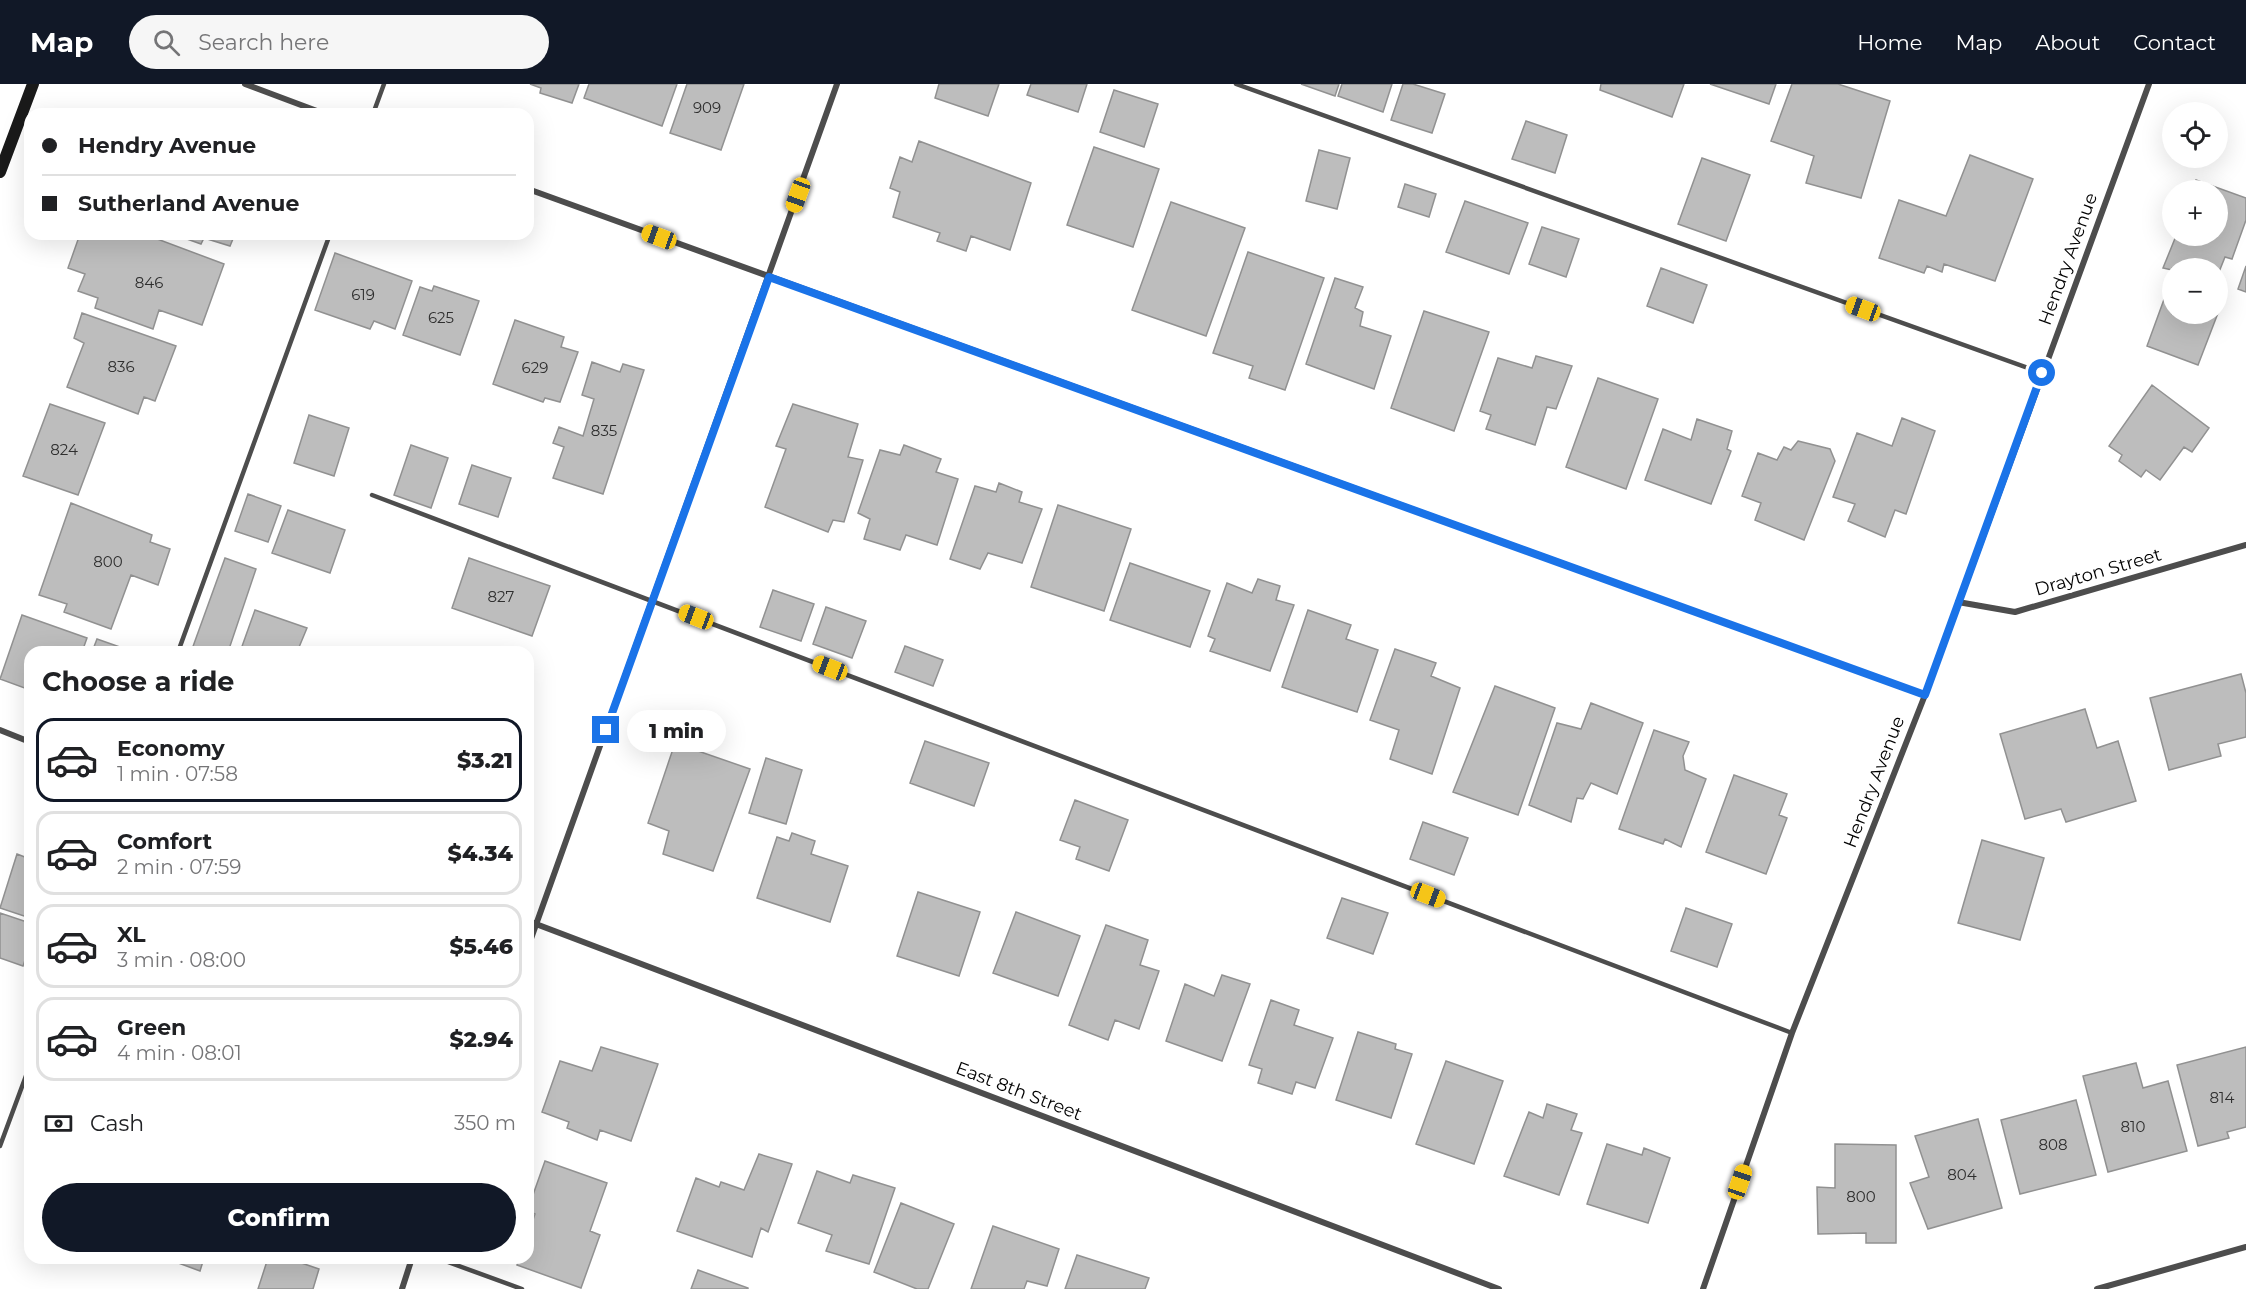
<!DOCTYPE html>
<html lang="en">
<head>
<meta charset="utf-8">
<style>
	:root { --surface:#fff; --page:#f6f6f6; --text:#202124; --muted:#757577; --line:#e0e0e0; --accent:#111827 }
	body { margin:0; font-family:Montserrat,sans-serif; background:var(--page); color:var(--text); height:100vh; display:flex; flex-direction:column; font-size:22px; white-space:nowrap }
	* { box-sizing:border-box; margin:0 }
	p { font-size:20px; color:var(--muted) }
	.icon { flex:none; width:33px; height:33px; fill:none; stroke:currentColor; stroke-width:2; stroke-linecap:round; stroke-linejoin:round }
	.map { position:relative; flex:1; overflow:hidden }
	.side { position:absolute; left:24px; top:562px; width:510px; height:618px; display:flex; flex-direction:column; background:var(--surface); border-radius:18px; box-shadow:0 6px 24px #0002 }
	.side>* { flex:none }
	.guide { position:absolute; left:24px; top:24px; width:510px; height:132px; border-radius:18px; box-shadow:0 6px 24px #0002; display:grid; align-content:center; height:132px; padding:0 18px; background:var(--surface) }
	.controls { position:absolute; left:2162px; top:18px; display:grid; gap:12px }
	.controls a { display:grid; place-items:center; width:66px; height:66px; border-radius:50%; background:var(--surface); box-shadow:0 6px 24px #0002; font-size:30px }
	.end { position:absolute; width:27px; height:27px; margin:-14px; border:8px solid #1a73e8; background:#fff; box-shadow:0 0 0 3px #fff }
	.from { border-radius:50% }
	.bubble { position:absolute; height:42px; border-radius:21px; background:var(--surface); box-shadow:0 6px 24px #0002; font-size:20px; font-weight:800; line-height:42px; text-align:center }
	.car { position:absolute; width:18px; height:36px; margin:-18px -9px; border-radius:8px; box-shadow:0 0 4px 2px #0007; background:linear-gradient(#f5c518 24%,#345 0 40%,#f5c518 0 76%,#345 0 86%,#f5c518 0) }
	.guide b { display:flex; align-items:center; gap:21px; height:57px; font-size:22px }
	.guide b+b { border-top:2px solid var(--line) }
	.guide i { width:15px; height:15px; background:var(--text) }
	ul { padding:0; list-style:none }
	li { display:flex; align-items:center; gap:18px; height:84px; margin:0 12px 9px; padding:0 6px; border:3px solid var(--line); border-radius:18px }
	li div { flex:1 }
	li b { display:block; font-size:22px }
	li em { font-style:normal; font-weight:800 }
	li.active { border-color:var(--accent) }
	li>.icon { width:54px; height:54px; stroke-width:1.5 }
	h2 { padding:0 18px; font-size:27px; line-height:72px }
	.pay { display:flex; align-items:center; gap:15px; height:66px; padding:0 18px; font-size:22px }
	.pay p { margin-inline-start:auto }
	.cta { display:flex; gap:12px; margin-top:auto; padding:12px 18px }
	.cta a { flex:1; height:69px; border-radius:36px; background:var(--accent); color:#fff; font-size:24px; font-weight:800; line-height:69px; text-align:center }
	header { display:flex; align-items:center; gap:36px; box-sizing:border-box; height:84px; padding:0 30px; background:var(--accent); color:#fff }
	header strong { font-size:28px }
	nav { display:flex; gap:33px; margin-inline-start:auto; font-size:21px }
	.search { width:420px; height:54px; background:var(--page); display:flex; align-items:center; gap:15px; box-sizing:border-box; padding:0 21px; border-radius:33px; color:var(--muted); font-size:22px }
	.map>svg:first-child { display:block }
	.building { fill:#bdbdbd; stroke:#919191; stroke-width:1.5 }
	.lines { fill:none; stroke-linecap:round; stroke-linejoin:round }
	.lane { stroke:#4d4d4d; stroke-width:4.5 }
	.street { stroke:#4d4d4d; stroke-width:6 }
	.secondary { stroke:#1a1a1a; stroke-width:12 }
	.route { stroke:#1a73e8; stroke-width:8 }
	.labels { text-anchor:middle; stroke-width:6; stroke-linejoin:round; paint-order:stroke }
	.number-label { font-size:15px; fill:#2f2f2f }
	.street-label { font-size:18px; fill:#000; stroke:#fff }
</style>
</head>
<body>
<header>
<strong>Map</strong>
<div class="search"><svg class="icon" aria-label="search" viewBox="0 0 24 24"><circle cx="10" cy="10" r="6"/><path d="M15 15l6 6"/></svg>Search here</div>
<nav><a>Home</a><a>Map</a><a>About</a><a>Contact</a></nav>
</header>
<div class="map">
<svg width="2246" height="1205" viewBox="0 0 2246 1205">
	<rect width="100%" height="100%" fill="#fff"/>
	<!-- building -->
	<path class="building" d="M530 0H579L572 19 540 9 541 4Z
		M589 0H677L662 42 584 14Z
		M687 0H744L721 66 670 49Z
		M939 0H999L988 32 935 14Z
		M1031 0H1087L1078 28 1027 11Z
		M1301 0H1339L1335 12Z
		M1342 0H1392L1383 28 1338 12Z
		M1403 0H1413L1445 10 1432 49 1391 36Z
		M1601 0H1684L1672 33 1600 6Z
		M1710 0H1776L1769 20Z
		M1792 0H1838L1890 17 1861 114 1806 99 1814 72 1771 57Z
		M1114 6 1158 20 1144 63 1100 48Z
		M1526 37 1567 51 1555 89 1512 75Z
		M919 57 1031 99 1010 166 971 152 966 167 937 157 940 149 893 133 900 108 890 104 900 73 912 78Z
		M1094 63 1159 85 1133 163 1067 141Z
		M1319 66 1350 74 1337 125 1306 117Z
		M1970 71 2033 95 1995 197 1944 180 1942 188 1927 182 1924 189 1879 174 1899 116 1946 132Z
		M1702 74 1750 91 1726 157 1678 140Z
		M2196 96 2246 114V136L2232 175 2225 173 2217 193V184H2172V186L2163 184 2176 152H2217V106H2192Z
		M1405 100 1436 110 1429 133 1398 123Z
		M1465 117 1528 139 1509 190 1446 168Z
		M1171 118 1245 144 1206 252 1132 226Z
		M1542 143 1579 155 1566 193 1529 180Z
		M80 150H144L224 180 202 241 159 226 153 245 95 224 98 214 78 207 85 190 68 184Z
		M173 150H235L230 162 204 154 201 160Z
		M1248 168 1324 194 1285 306 1249 294 1253 282 1213 269Z
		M335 169 412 197 395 245 374 237 370 245 315 226Z
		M2246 182V208L2238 205Z
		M1661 184 1707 201 1693 239 1647 222Z
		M1335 194 1363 203 1355 224 1363 228 1360 242 1391 252 1374 305 1306 280Z
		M434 202 479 217 460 271 403 251 420 203 432 207Z
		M2166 210 2172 212V230L2218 229 2198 281 2147 262Z
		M1424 227 1489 248 1454 347 1391 324Z
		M82 229 176 262 155 317 144 313 138 330 67 303 84 259 74 254Z
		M515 236 564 253 561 263 578 268 560 318 545 314 543 318 493 300Z
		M1536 272 1572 282 1556 325 1547 323 1535 361 1486 345 1491 331 1480 327 1498 274 1532 284Z
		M592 278 620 288 623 280 644 286 603 410 553 394 564 363 553 359 559 343 583 352 594 315 582 311Z
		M1598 294 1658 315 1626 405 1566 383Z
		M2152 301 2209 344 2192 368 2184 363 2160 396 2146 386 2141 393 2119 377 2122 371 2109 362Z
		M50 320 105 339 78 411 23 392Z
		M793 320 858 340 848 373 863 376 844 438 833 436 828 448 765 423 786 365 776 362Z
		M309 331 349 344 334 392 294 379Z
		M1902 334 1935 347 1906 430 1895 426 1885 453 1848 437 1855 420 1833 413 1857 349 1892 362Z
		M1697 335 1732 347 1727 365 1731 367 1711 420 1645 396 1663 345 1691 356Z
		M1798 357 1830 365 1835 377 1804 456 1755 436 1761 419 1742 412 1758 369 1777 376 1784 363 1791 366Z
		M411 361 448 374 431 424 394 411Z
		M904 361 941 375 936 388 958 395 937 461 906 451 900 466 864 455 870 435 858 429 880 366 900 371Z
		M472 381 511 394 498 433 459 420Z
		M999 399 1022 408 1019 418 1042 425 1022 479 988 469 980 485 950 475 975 402 996 408Z
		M248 410 281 422 268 458 235 447Z
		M71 419 152 451 150 458 170 465 158 501 131 491 111 545 64 528 67 520 39 511Z
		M1058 421 1131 445 1104 527 1031 503Z
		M288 426 345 446 330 489 272 469Z
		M225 474 256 485 228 568H191Z
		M469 474 550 502 532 552 452 524Z
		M1130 479 1210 507 1190 563 1110 536Z
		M1258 495 1280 502 1276 516 1294 521 1270 587 1210 567 1215 555 1208 552 1227 499 1252 509Z
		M773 506 814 520 801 557 760 543Z
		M826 523 866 537 852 574 813 560Z
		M255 526 307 544 297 568H240Z
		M1308 526 1351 541 1346 555 1378 566 1357 628 1282 603Z
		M22 531 87 554 82 568H30V606L0 595Z
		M97 555 134 568H92Z
		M905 562 943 576 933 602 895 588Z
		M1395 565 1436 579 1431 592 1460 604 1432 690 1390 675 1399 646 1370 636Z
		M2241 590 2246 609V653L2218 660 2221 672 2169 686 2150 614Z
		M1495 602 1555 624 1518 731 1453 708Z
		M1591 619 1643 639 1617 710 1591 699 1583 715 1577 714 1571 738 1529 721 1557 639 1581 645Z
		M2085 625 2097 664 2118 657 2136 717 2066 738 2061 725 2025 735 2000 650Z
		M1654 646 1689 658 1683 672 1685 686 1706 695 1681 763 1665 755 1663 760 1619 745Z
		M925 657 989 679 974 722 910 699Z
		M675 659 750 685 713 787 663 770 669 747 648 739Z
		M766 674 802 686 786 740 749 729Z
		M1734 691 1787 710 1779 731 1787 734 1766 790 1706 768Z
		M1075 716 1128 736 1109 787 1076 775 1080 763 1060 756Z
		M1423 738 1468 754 1454 791 1410 775Z
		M792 749 815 757 811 770 848 782 830 838 757 814 777 753 789 757Z
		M1982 756 2044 774 2020 856 1958 839Z
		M17 770 30 775V834L0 824Z
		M918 808 980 828 959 892 897 872Z
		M1342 814 1388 829 1373 870 1327 854Z
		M1686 824 1732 840 1717 883 1671 867Z
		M1016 828 1080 852 1058 912 993 889Z
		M0 829 30 839V862L23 882 0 874Z
		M1106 841 1148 856 1140 881 1159 887 1139 945 1115 936 1108 956 1069 941Z
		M1222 891 1250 900 1222 977 1166 957 1185 900 1214 912Z
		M1271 916 1299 926 1294 941 1333 954 1315 1004 1296 998 1292 1010 1258 999 1262 985 1249 981Z
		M1358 948 1396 960 1395 965 1412 970 1391 1034 1336 1016Z
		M601 963 658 980 631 1057 600 1046 597 1056 567 1044 569 1038 542 1028 560 977 592 987Z
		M2246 963V1043L2227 1048 2229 1054 2198 1062 2177 981Z
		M1446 977 1503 997 1474 1080 1416 1060Z
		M2136 979 2143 1004 2168 997 2187 1067 2108 1088 2083 992Z
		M2076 1016 2096 1091 2020 1110 2001 1036Z
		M1547 1020 1577 1030 1571 1046 1582 1049 1559 1111 1504 1092 1529 1028 1543 1034Z
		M1978 1035 2002 1124 1928 1145 1910 1099 1929 1093 1915 1052Z
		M1607 1060 1642 1071 1644 1064 1670 1074 1648 1139 1587 1120Z
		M1835 1060 1896 1061V1159H1866V1149L1818 1150 1817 1103 1835 1104Z
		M759 1070 792 1080 768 1148 761 1144 752 1173 677 1147 696 1094 719 1103 721 1098 744 1106Z
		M545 1077 607 1099 590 1147 600 1151 581 1204 517 1181 519 1174H528V1150L535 1130 528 1127V1125Z
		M817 1087 850 1099 853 1091 895 1104 869 1180 826 1167 832 1151 798 1139Z
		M901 1119 954 1140 928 1205H917L874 1188Z
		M993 1142 1059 1165 1047 1202 1027 1197 1024 1205H971Z
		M1077 1171 1149 1194 1145 1205H1065Z
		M165 1174H204L200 1187Z
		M268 1174H287L319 1185 313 1205H258Z
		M698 1186 748 1204V1205H691Z"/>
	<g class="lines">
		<!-- lane -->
		<path class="lane" d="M1236 0 2042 289
			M373 30 384 0
			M372 411 1792 949
			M178 568 330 150
			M0 1062 30 981
			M437 1174 522 1205"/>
		<!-- street -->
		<path class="street" d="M245 0 325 30
			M528 105 1925 611
			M1958 518 2015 528 2246 461
			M0 646 30 658
			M528 837 1499 1205
			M528 863 837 0
			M402 1205 412 1174
			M1703 1205 1792 949 1925 611 2149 0
			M2097 1205 2246 1163"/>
		<!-- secondary -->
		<path class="secondary" d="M0 88 33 0"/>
	</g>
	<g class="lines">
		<!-- route -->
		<path class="route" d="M606 646 769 193 1925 611 2042 289"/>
	</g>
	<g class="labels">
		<!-- number labels -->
		<g class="number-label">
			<text x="707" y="29">909</text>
			<text x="149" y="204">846</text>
			<text x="363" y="216">619</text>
			<text x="441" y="239">625</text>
			<text x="121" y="288">836</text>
			<text x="535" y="289">629</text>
			<text x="604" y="352">835</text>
			<text x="64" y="371">824</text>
			<text x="108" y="483">800</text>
			<text x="501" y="518">827</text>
			<text x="2222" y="1019">814</text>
			<text x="2133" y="1048">810</text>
			<text x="2053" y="1066">808</text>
			<text x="1962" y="1096">804</text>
			<text x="1861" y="1118">800</text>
		</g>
		<!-- street labels -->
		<g class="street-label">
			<text transform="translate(2068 175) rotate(-70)" y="6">Hendry Avenue</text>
			<text transform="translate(2098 488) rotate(-16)" y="6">Drayton Street</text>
			<text transform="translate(1874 698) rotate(-69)" y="6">Hendry Avenue</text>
			<text transform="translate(1019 1007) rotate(21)" y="6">East 8th Street</text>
		</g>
	</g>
</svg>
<div class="controls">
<a><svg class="icon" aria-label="locate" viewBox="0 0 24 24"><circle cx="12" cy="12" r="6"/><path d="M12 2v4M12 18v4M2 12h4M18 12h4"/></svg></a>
<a>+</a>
<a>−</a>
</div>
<i class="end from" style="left:2042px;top:289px"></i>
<i class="end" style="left:606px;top:646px"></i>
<div class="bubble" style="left:627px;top:626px;width:99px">1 min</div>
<i class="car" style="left:798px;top:111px;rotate:200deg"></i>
<i class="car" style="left:659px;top:153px;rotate:290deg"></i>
<i class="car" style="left:1863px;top:225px;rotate:290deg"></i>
<i class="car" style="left:696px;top:533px;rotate:291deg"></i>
<i class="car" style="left:830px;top:584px;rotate:291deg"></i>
<i class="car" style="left:1428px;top:811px;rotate:111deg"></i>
<i class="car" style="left:1740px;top:1098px;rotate:19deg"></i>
<div class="guide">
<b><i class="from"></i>Hendry Avenue</b>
<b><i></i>Sutherland Avenue</b>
</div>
<section class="side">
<h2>Choose a ride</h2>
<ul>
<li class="active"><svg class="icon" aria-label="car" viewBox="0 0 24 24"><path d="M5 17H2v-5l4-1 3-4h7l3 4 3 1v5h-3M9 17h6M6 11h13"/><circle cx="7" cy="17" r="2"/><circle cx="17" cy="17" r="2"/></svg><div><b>Economy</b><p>1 min · 07:58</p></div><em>$3.21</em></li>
<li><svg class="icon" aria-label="car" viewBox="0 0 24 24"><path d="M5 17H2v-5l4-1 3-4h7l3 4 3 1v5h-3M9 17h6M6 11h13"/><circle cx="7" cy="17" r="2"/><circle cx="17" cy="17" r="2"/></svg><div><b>Comfort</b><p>2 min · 07:59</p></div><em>$4.34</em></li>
<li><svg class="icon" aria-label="car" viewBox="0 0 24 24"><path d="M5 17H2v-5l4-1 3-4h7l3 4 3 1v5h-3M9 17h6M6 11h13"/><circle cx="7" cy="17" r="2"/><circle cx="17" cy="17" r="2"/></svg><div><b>XL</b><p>3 min · 08:00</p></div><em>$5.46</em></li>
<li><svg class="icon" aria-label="car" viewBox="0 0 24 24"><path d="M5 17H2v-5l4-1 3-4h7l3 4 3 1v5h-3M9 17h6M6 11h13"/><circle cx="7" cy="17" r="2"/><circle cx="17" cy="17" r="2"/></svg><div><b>Green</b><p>4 min · 08:01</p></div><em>$2.94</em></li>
</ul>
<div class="pay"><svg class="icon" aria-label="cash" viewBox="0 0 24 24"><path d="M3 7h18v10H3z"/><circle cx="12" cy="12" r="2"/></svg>Cash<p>350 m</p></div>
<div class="cta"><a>Confirm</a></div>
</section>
</div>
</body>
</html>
